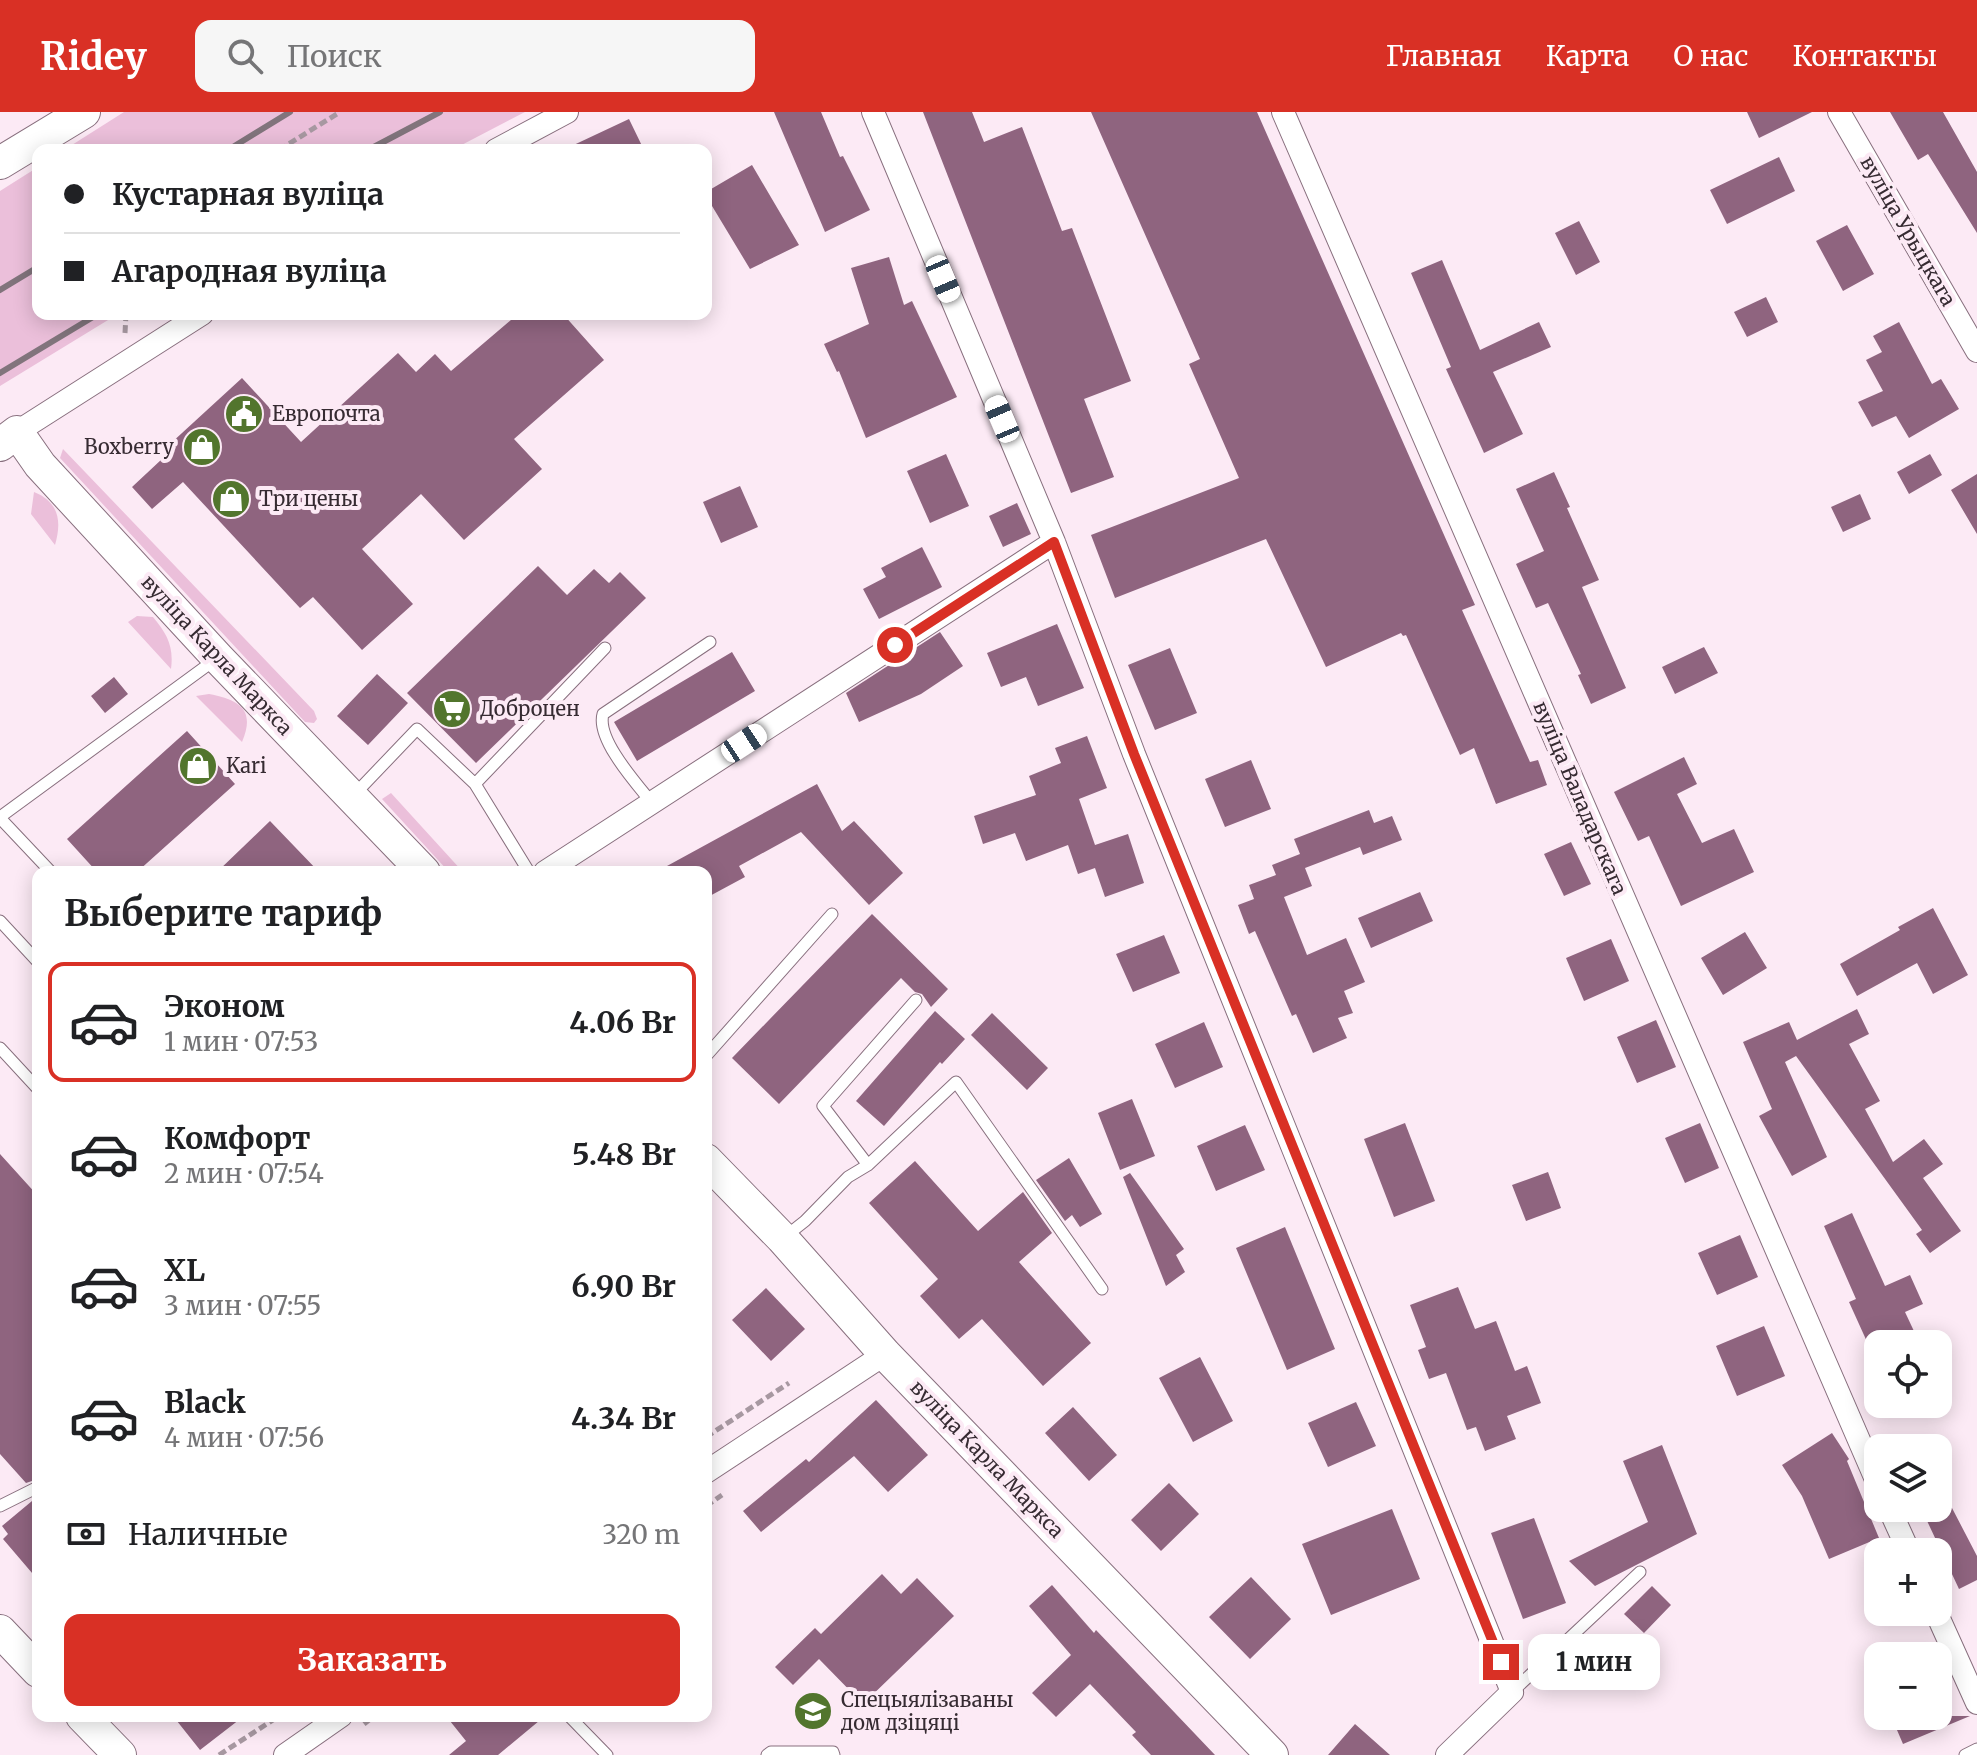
<!DOCTYPE html>
<html lang="ru">
<head>
<meta charset="utf-8">
<style>
	:root { --surface:#fff; --page:#f6f6f6; --text:#202124; --muted:#757577; --line:#e0e0e0; --accent:#d93025 }
	body { margin:0; font-family:Merriweather,serif; background:var(--page); color:var(--text); height:100vh; display:flex; flex-direction:column; font-size:30px; white-space:nowrap }
	* { box-sizing:border-box; margin:0 }
	p { font-size:26px; color:var(--muted) }
	.icon { flex:none; width:44px; height:44px; fill:none; stroke:currentColor; stroke-width:2; stroke-linecap:round; stroke-linejoin:round }
	.map { position:relative; flex:1; overflow:hidden }
	.panel { position:absolute; left:32px; top:754px; width:680px; height:856px; display:flex; flex-direction:column; background:var(--surface); border-radius:16px; box-shadow:0 4px 20px #0003 }
	.panel>* { flex:none }
	.banner { position:absolute; left:32px; top:32px; width:680px; height:176px; border-radius:16px; box-shadow:0 4px 20px #0003; display:grid; align-content:center; height:176px; padding:0 32px; background:var(--surface) }
	.controls { position:absolute; left:1864px; top:1218px; display:grid; gap:16px }
	.controls a { display:grid; place-items:center; width:88px; height:88px; border-radius:16px; background:var(--surface); box-shadow:0 4px 20px #0003; font-size:40px }
	.end { position:absolute; width:36px; height:36px; margin:-18px; border:10px solid #d93025; background:#fff; box-shadow:0 0 0 4px #fff }
	.from { border-radius:50% }
	.bubble { position:absolute; height:56px; border-radius:16px; background:var(--surface); box-shadow:0 4px 20px #0003; font-size:26px; font-weight:700; line-height:56px; text-align:center }
	.car { position:absolute; width:24px; height:48px; margin:-24px -12px; border-radius:10px; box-shadow:0 0 6px 2px #0007; background:linear-gradient(#fff 24%,#345 0 40%,#fff 0 76%,#345 0 86%,#fff 0) }
	.banner b { display:flex; align-items:center; gap:28px; height:76px; font-size:30px }
	.banner b+b { border-top:2px solid var(--line) }
	.banner i { width:20px; height:20px; background:var(--text) }
	ul { padding:0; list-style:none }
	li { display:flex; align-items:center; gap:24px; height:120px; margin:0 16px 12px; padding:0 16px; border:4px solid transparent; border-radius:16px }
	li div { flex:1 }
	li b { display:block; font-size:30px }
	li em { font-style:normal; font-weight:700 }
	li.selected { border-color:var(--accent) }
	li>.icon { width:72px; height:72px; stroke-width:1.5 }
	h2 { padding:0 32px; font-size:36px; line-height:96px }
	.pay { display:flex; align-items:center; gap:20px; height:88px; padding:0 32px; font-size:30px }
	.pay p { margin-inline-start:auto }
	.action { display:flex; gap:16px; margin-top:auto; padding:16px 32px }
	.action a { flex:1; height:92px; border-radius:16px; background:var(--accent); color:#fff; font-size:32px; font-weight:700; line-height:92px; text-align:center }
	header { display:flex; align-items:center; gap:48px; box-sizing:border-box; height:112px; padding:0 40px; background:var(--accent); color:#fff }
	header strong { font-size:38px }
	nav { display:flex; gap:44px; margin-inline-start:auto; font-size:28px }
	.search { width:560px; height:72px; background:var(--page); display:flex; align-items:center; gap:20px; box-sizing:border-box; padding:0 28px; border-radius:16px; color:var(--muted); font-size:30px }
	.map>svg:first-child { display:block }
	.green { fill:#ebbfda }
	.building { fill:#8f647f }
	.lines { fill:none; stroke-linecap:round; stroke-linejoin:round }
	.lane-casing { stroke:#886f7e; stroke-width:13 }
	.street-casing { stroke:#886f7e; stroke-width:24 }
	.secondary-casing { stroke:#886f7e; stroke-width:34 }
	.path { stroke:#a798a1; stroke-width:5; stroke-dasharray:8 4; stroke-linecap:butt }
	.lane { stroke:#fff; stroke-width:11 }
	.street { stroke:#fff; stroke-width:22 }
	.secondary { stroke:#fff; stroke-width:32 }
	.rail { stroke:#81747c; stroke-width:6 }
	.route { stroke:#d93025; stroke-width:10 }
	.labels { text-anchor:middle; stroke-width:8; stroke-linejoin:round; paint-order:stroke }
	.street-label { font-size:20px; fill:#362b32; stroke:#fceaf5 }
	.poi-label { font-size:20px; fill:#362b32; stroke:#fceaf5; text-anchor:start }
</style>
</head>
<body>
<header>
<strong>Ridey</strong>
<div class="search"><svg class="icon" aria-label="search" viewBox="0 0 24 24"><circle cx="10" cy="10" r="6"/><path d="M15 15l6 6"/></svg>Поиск</div>
<nav><a>Главная</a><a>Карта</a><a>О нас</a><a>Контакты</a></nav>
</header>
<div class="map">
<svg width="1977" height="1643" viewBox="0 0 1977 1643">
	<rect width="100%" height="100%" fill="#fceaf5"/>
	<!-- green -->
	<path class="green" d="M124 0H525L452 38H64Z
		M38 55V202H124L113 205 0 274V79Z
		M63 337 314 599 317 607 314 611 305 610 60 346Z
		M34 380C59 390 62 409 55 433L31 402Z
		M137 504 153 505C167 522 174 534 171 557L128 510Z
		M209 582C239 588 256 597 242 630L196 584Z
		M391 681 463 760H449L382 687Z"/>
	<!-- building -->
	<path class="building" d="M774 0H821L840 45 843 44 870 98 825 120Z
		M923 0H972L984 30 1022 15 1062 119 1072 116 1131 269 1084 287 1114 365 1071 381Z
		M1091 0H1257L1475 493 1462 498 1530 650 1538 648 1547 673 1496 692 1474 636 1460 643 1406 523 1403 524 1401 521 1326 555 1266 427 1115 486 1091 423 1239 366 1189 252 1200 247Z
		M1747 0H1812L1759 26Z
		M1890 0H1943L1977 60V121L1928 42 1918 48Z
		M629 7 644 38H563Z
		M1779 45 1795 79 1727 112 1710 78Z
		M752 53 799 133 750 157 706 84V80Z
		M1579 109 1600 150 1576 163 1555 121Z
		M1847 113 1874 162 1843 179 1816 129Z
		M889 145 904 193 912 189 957 285 866 326 839 259 837 260 824 232 869 212 851 156Z
		M1442 148 1480 238 1539 210 1551 235 1493 260 1523 322 1484 341 1446 257 1451 255 1411 161Z
		M1766 185 1778 210 1747 225 1734 200Z
		M518 202H563L604 248 514 327 542 357 464 428 421 382 362 437 413 492 362 538 313 485 300 496 183 370 152 397 132 375 162 347 158 343 242 266 301 330 398 241 416 260 435 242 451 259Z
		M1899 210 1932 272 1941 267 1959 297 1909 326 1896 304 1872 315 1858 290 1883 279 1866 248 1882 240 1873 224Z
		M946 342 969 394 930 411 907 359Z
		M1930 342 1942 363 1909 382 1897 360Z
		M1554 360 1570 395 1567 396 1599 468 1582 475 1626 576 1591 592 1578 563 1581 562 1548 491 1536 496 1516 452 1544 439 1516 377Z
		M1977 362V422L1951 378Z
		M740 374 758 415 721 431 703 390Z
		M1860 382 1871 407 1843 420 1831 395Z
		M1017 391 1031 422 1003 435 989 404Z
		M922 435 942 475 879 507 863 477 886 465 881 456Z
		M538 454 567 483 594 457 609 471 620 460 646 486 476 651 407 581Z
		M1057 512 1084 576 1038 594 1026 565 1001 575 987 541Z
		M940 520 963 554 921 582 859 610 846 581Z
		M1704 535 1718 561 1675 582 1662 555Z
		M1170 536 1197 601 1155 618 1128 553Z
		M732 540 755 579 637 649 614 610Z
		M377 562 408 591 368 633 337 604Z
		M114 565 128 582 105 601 91 584Z
		M187 619 235 672 137 760H97L67 727Z
		M1087 624 1107 676 1079 687 1095 733 1128 722 1144 771 1105 785 1095 756 1078 762 1068 733 1026 749 1015 721 983 732 974 704 1036 683 1029 664 1061 651 1055 636Z
		M1684 645 1697 672 1677 682 1702 731 1734 717 1754 760 1681 794 1649 724 1638 729 1614 680Z
		M1251 648 1271 697 1225 715 1205 667Z
		M817 672 842 719 854 709 903 761 869 793 801 720 739 754 745 765 706 786V760H656Z
		M1369 698 1374 711 1392 704 1402 728 1363 743 1360 735 1305 756 1312 774 1284 785 1307 843 1346 826 1365 870 1344 879 1353 901 1338 906 1347 926 1313 941 1296 902 1292 904 1255 819 1249 822 1238 793 1254 787 1249 773 1276 763 1272 753 1300 742 1294 727Z
		M270 709 319 760H217Z
		M1571 730 1591 772 1564 784 1544 742Z
		M1420 780 1433 809 1371 836 1358 806Z
		M1933 796 1968 863 1933 882 1917 851 1857 884 1840 852 1900 818 1898 815Z
		M872 802 948 877 931 895 922 882 915 880 901 866 779 992 732 946Z
		M1745 820 1767 856 1723 883 1701 846Z
		M1164 823 1180 861 1133 880 1116 842Z
		M1611 827 1629 869 1584 889 1566 846Z
		M1857 897 1869 922 1849 932 1880 989 1865 997 1893 1050 1924 1027 1943 1052 1923 1066 1961 1119 1930 1141 1916 1122 1922 1118 1796 944 1785 950 1827 1045 1792 1064 1759 1004 1772 997 1743 930 1789 910 1797 928Z
		M935 899 965 927 942 952 940 950 884 1014 856 989Z
		M992 901 1048 956 1027 978 971 923Z
		M1656 908 1676 955 1637 971 1617 925Z
		M1204 910 1223 955 1175 976 1155 932Z
		M1132 987 1155 1044 1120 1058 1098 1001Z
		M1405 1011 1435 1089 1394 1105 1364 1027Z
		M1700 1011 1719 1056 1685 1071 1665 1026Z
		M1245 1013 1265 1058 1216 1079 1197 1034Z
		M0 1042 38 1084V1367L26 1371 0 1342Z
		M1069 1046 1102 1102 1080 1115 1072 1103 1065 1109 1036 1068Z
		M915 1049 978 1119 1023 1080 1052 1121 1019 1150 1091 1231 1043 1274 982 1207 959 1227 920 1184 938 1167 869 1091Z
		M1548 1060 1561 1096 1526 1109 1512 1073Z
		M1130 1061 1184 1137 1176 1143 1185 1160 1166 1174 1123 1065Z
		M1852 1101 1885 1174 1910 1163 1923 1192 1905 1200 1920 1232H1878V1254L1849 1190 1856 1187 1824 1114Z
		M1285 1115 1335 1237 1287 1258 1236 1136Z
		M1740 1123 1758 1165 1717 1183 1698 1141Z
		M1458 1175 1475 1217 1496 1209 1515 1259 1527 1254 1541 1291 1507 1304 1516 1327 1485 1339 1476 1315 1467 1318 1446 1261 1429 1267 1418 1238 1426 1235 1410 1193Z
		M766 1176 805 1217 771 1249 732 1208Z
		M1764 1214 1785 1264 1737 1284 1716 1234Z
		M1200 1245 1233 1309 1193 1330 1159 1266Z
		M876 1288 928 1343 888 1380 854 1344 761 1420 743 1399 806 1347 809 1350Z
		M1356 1290 1376 1334 1328 1355 1308 1311Z
		M1073 1295 1117 1343 1089 1369 1045 1321Z
		M1832 1321 1849 1347 1847 1349 1879 1426 1829 1447 1802 1384 1782 1353Z
		M1662 1333 1697 1422 1595 1474 1569 1449 1648 1410 1623 1349Z
		M1169 1371 1199 1402 1161 1439 1131 1408Z
		M38 1384V1468L3 1427 8 1422 2 1414Z
		M1921 1396H1952L1977 1444V1468L1959 1477Z
		M1392 1397 1420 1467 1331 1503 1302 1432Z
		M1534 1406 1566 1491 1523 1507 1491 1421Z
		M882 1462 901 1482 917 1466 954 1504 863 1592 819 1547 793 1573 775 1555 815 1516 821 1522Z
		M1251 1465 1291 1507 1250 1547 1209 1505Z
		M1052 1473 1094 1521 1096 1518 1215 1643H1151L1132 1623 1136 1620 1090 1572 1056 1605 1032 1581 1071 1543 1029 1494Z
		M1652 1474 1671 1493 1644 1521 1624 1502Z
		M173 1604H244L200 1638Z
		M446 1604H545L498 1643H449L466 1629Z
		M1891 1604H1970L1903 1632Z
		M1355 1612 1390 1643H1328Z"/>
	<g class="lines">
		<defs>
			<path id="lane" d="M475 672 529 760
				M352 685 417 617 475 672 605 536
				M652 691C636 671 596 627 603 602L710 530
				M0 705 216 547
				M0 706 51 760
				M0 809 38 850
				M0 936 38 977
				M706 944 832 802
				M868 1053 823 994 916 888
				M786 1124 805 1109 848 1065 868 1053 956 970 1102 1177
				M0 1394 38 1375
				M1512 1580 1640 1460
				M569 1604 607 1643
				M767 1643 771 1640H833L834 1643
				M1965 1643 1977 1637"/>
			<path id="street" d="M873 0 1054 430 1134 642 1512 1580 1447 1643
				M1283 0 1878 1372
				M1839 0 1977 239
				M496 38 567 0
				M17 320 202 202
				M545 760 1054 430
				M706 1360 885 1242
				M1889 1396 1909 1440
				M1936 1500 1977 1591
				M285 1643 341 1604"/>
			<path id="secondary" d="M0 51 84 0
				M0 333 17 320 40 353 218 546 424 760
				M706 1048 782 1126 885 1242 1272 1643
				M0 1519 38 1559
				M82 1604 120 1643"/>
		</defs>
		<!-- lane casing -->
		<use href="#lane" class="lane-casing"/>
		<!-- street casing -->
		<use href="#street" class="street-casing"/>
		<!-- secondary casing -->
		<use href="#secondary" class="secondary-casing"/>
		<!-- path -->
		<path class="path" d="M279 38 340 0
			M125 221 126 202
			M706 1325 789 1271
			M706 1394 722 1383
			M364 1612 374 1604
			M219 1643 279 1604"/>
		<!-- lane -->
		<use href="#lane" class="lane"/>
		<!-- street -->
		<use href="#street" class="street"/>
		<!-- secondary -->
		<use href="#secondary" class="secondary"/>
		<!-- rail -->
		<path class="rail" d="M228 38 290 0
			M368 38 440 0
			M0 178 38 155
			M0 261 98 202"/>
	</g>
	<g class="lines">
		<!-- route -->
		<path class="route" d="M895 533 1054 430 1134 642 1501 1550"/>
	</g>
	<!-- icons -->
	<defs>
		<symbol id="civic-disc" viewBox="-11 -11 22 22"><circle r="9.5" fill="#52752d" stroke="#fceaf5"/><path d="M-.6-6.5H3V-4.5H.6V-3L4-1V1h2V6H-6V1h2V-1L-.6-3ZM-1.2 2.5V6h2.4V2.5Z" fill="#fff"/></symbol>
		<symbol id="shop-disc" viewBox="-11 -11 22 22"><circle r="9.5" fill="#52752d" stroke="#fceaf5"/><path d="M-5-2.5h2.3a2.7 3.5 0 0 1 5.4 0H5L5.5 6h-11ZM-1.5-2.5h3a1.5 2.3 0 0 0-3 0Z" fill="#fff"/></symbol>
		<symbol id="supermarket-disc" viewBox="-11 -11 22 22"><circle r="9.5" fill="#52752d" stroke="#fceaf5"/><path d="M-6-5.5h2.5l.6 2H6L4.5 2H-2.5L-4.4-4H-6ZM-1.5 3.2a1.3 1.3 0 1 0 .1 0ZM3 3.2a1.3 1.3 0 1 0 .1 0Z" fill="#fff"/></symbol>
		<symbol id="school-disc" viewBox="-11 -11 22 22"><circle r="9.5" fill="#52752d" stroke="#fceaf5"/><path d="M0-5L7-2L0 1L-7-2ZM-4 1L0 2.5L4 1V4Q0 6-4 4Z" fill="#fff"/></symbol>
	</defs>
	<g fill-rule="evenodd">
		<use href="#civic-disc" x="222" y="280" width="44" height="44"/>
		<use href="#shop-disc" x="180" y="313" width="44" height="44"/>
		<use href="#shop-disc" x="209" y="365" width="44" height="44"/>
		<use href="#supermarket-disc" x="430" y="575" width="44" height="44"/>
		<use href="#shop-disc" x="176" y="632" width="44" height="44"/>
		<use href="#school-disc" x="791" y="1577" width="44" height="44"/>
	</g>
	<g class="labels">
		<!-- street labels -->
		<g class="street-label">
			<text transform="translate(1908 119) rotate(60)" y="7">вуліца Урыцкага</text>
			<text transform="translate(217 543) rotate(47)" y="7">вуліца Карла Маркса</text>
			<text transform="translate(1580 686) rotate(67)" y="7">вуліца Валадарскага</text>
			<text transform="translate(987 1347) rotate(46)" y="7">вуліца Карла Маркса</text>
		</g>
		<!-- poi labels -->
		<g class="poi-label">
			<text x="272" y="309">Европочта</text>
			<text x="174" y="342" text-anchor="end">Boxberry</text>
			<text x="259" y="394">Три цены</text>
			<text x="480" y="604">Доброцен</text>
			<text x="226" y="661">Kari</text>
			<text x="841" y="1595">Спецыялізаваны<tspan x="841" dy="23">дом дзіцяці</tspan></text>
		</g>
	</g>
</svg>
<div class="controls">
<a><svg class="icon" aria-label="locate" viewBox="0 0 24 24"><circle cx="12" cy="12" r="6"/><path d="M12 2v4M12 18v4M2 12h4M18 12h4"/></svg></a>
<a><svg class="icon" aria-label="layers" viewBox="0 0 24 24"><path d="M12 4l9 5-9 5-9-5zM3 14l9 5 9-5"/></svg></a>
<a>+</a>
<a>−</a>
</div>
<i class="end from" style="left:895px;top:533px"></i>
<i class="end" style="left:1501px;top:1550px"></i>
<div class="bubble" style="left:1528px;top:1522px;width:132px">1 мин</div>
<i class="car" style="left:943px;top:167px;rotate:157deg"></i>
<i class="car" style="left:1002px;top:307px;rotate:337deg"></i>
<i class="car" style="left:744px;top:631px;rotate:57deg"></i>
<div class="banner">
<b><i class="from"></i>Кустарная вуліца</b>
<b><i></i>Агародная вуліца</b>
</div>
<section class="panel">
<h2>Выберите тариф</h2>
<ul>
<li class="selected"><svg class="icon" aria-label="car" viewBox="0 0 24 24"><path d="M5 17H2v-5l4-1 3-4h7l3 4 3 1v5h-3M9 17h6M6 11h13"/><circle cx="7" cy="17" r="2"/><circle cx="17" cy="17" r="2"/></svg><div><b>Эконом</b><p>1 мин · 07:53</p></div><em>4.06 Br</em></li>
<li><svg class="icon" aria-label="car" viewBox="0 0 24 24"><path d="M5 17H2v-5l4-1 3-4h7l3 4 3 1v5h-3M9 17h6M6 11h13"/><circle cx="7" cy="17" r="2"/><circle cx="17" cy="17" r="2"/></svg><div><b>Комфорт</b><p>2 мин · 07:54</p></div><em>5.48 Br</em></li>
<li><svg class="icon" aria-label="car" viewBox="0 0 24 24"><path d="M5 17H2v-5l4-1 3-4h7l3 4 3 1v5h-3M9 17h6M6 11h13"/><circle cx="7" cy="17" r="2"/><circle cx="17" cy="17" r="2"/></svg><div><b>XL</b><p>3 мин · 07:55</p></div><em>6.90 Br</em></li>
<li><svg class="icon" aria-label="car" viewBox="0 0 24 24"><path d="M5 17H2v-5l4-1 3-4h7l3 4 3 1v5h-3M9 17h6M6 11h13"/><circle cx="7" cy="17" r="2"/><circle cx="17" cy="17" r="2"/></svg><div><b>Black</b><p>4 мин · 07:56</p></div><em>4.34 Br</em></li>
</ul>
<div class="pay"><svg class="icon" aria-label="cash" viewBox="0 0 24 24"><path d="M3 7h18v10H3z"/><circle cx="12" cy="12" r="2"/></svg>Наличные<p>320 m</p></div>
<div class="action"><a>Заказать</a></div>
</section>
</div>
</body>
</html>
